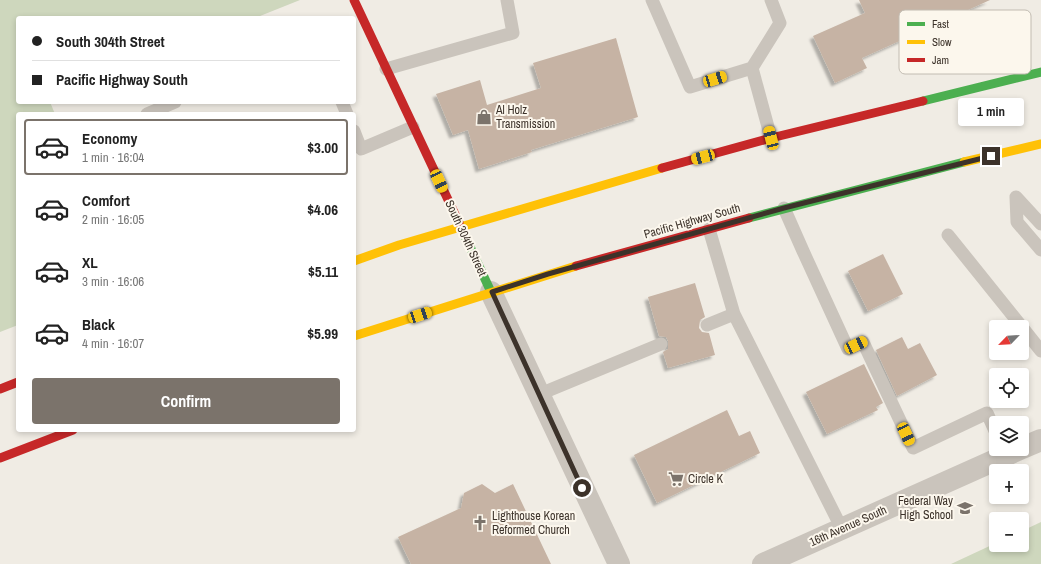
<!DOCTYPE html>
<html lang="en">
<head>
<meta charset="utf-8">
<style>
	:root { --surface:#fff; --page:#f6f6f6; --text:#222; --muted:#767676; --line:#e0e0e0; --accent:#7b736b }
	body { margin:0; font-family:"Archivo Narrow",sans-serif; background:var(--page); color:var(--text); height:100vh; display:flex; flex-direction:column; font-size:15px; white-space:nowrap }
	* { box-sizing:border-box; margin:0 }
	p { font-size:13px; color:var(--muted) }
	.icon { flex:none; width:22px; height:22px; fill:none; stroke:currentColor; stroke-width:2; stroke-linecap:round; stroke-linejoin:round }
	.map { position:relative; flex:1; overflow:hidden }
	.details { position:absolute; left:16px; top:112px; width:340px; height:320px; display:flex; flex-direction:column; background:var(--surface); border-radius:4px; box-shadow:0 2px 6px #0003 }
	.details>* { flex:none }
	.banner { position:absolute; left:16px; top:16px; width:340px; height:88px; border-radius:4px; box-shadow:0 2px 6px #0003; display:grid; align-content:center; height:88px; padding:0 16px; background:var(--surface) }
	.needle { width:26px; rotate:245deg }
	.tools { position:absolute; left:989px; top:320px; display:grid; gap:8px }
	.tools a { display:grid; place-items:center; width:40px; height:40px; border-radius:4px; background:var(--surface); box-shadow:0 2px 6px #0003; font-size:20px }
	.end { position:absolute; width:18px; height:18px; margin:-9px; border:5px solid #3c322a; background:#fff; box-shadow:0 0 0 2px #fff }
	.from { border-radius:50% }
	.bubble { position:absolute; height:28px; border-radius:4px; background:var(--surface); box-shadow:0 2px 6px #0003; font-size:13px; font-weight:800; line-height:28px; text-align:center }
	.car { position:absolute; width:12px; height:24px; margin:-12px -6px; border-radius:5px; box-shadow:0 0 3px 1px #0007; background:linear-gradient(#f5c518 24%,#345 0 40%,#f5c518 0 76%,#345 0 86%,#f5c518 0) }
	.banner b { display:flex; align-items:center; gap:14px; height:38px; font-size:15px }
	.banner b+b { border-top:1px solid var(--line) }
	.banner i { width:10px; height:10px; background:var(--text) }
	ul { padding:7px 0 0; list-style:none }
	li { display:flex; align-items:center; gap:12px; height:56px; margin:0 8px 6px; padding:0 8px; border:2px solid transparent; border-radius:4px }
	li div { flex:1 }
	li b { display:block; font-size:15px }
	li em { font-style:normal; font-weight:800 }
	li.selected { border-color:var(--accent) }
	li>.icon { width:36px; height:36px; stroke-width:1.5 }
	.primary-button { display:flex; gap:8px; margin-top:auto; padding:8px 16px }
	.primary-button a { flex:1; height:46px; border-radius:4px; background:var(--accent); color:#fff; font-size:16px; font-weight:800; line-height:46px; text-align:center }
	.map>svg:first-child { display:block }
	.green { fill:#ced7bd }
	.building { fill:#c6b3a4; filter:url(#shadow) }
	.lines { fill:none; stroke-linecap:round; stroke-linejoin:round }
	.lane { stroke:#cac4bc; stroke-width:13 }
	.street { stroke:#cac4bc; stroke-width:22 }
	.fast { stroke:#4caf50; stroke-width:9 }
	.slow { stroke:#ffc107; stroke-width:9 }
	.jam { stroke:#c62828; stroke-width:9 }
	.route { stroke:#3c322a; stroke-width:5 }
	.labels { text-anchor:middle; stroke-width:4; stroke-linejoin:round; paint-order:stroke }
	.poi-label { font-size:12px; fill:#3c322a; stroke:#fcf7ed; text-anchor:start }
	.street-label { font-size:12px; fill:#3c322a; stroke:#fcf7ed }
	.key { fill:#fcf7ed; stroke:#c2bcb2; stroke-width:1 }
	.key-label { font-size:11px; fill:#3c322a }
</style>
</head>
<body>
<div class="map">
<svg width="1041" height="564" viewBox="0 0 1041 564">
	<defs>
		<filter id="shadow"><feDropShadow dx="-3.5" dy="3.5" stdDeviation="1" flood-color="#0004"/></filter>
	</defs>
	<rect width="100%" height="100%" fill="#f0ece4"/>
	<!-- green -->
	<path class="green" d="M0 0H300L255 18H18V102H50L55 114H18V325L0 332Z
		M1041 522V564H951L996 543V545H1022V531Z"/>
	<!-- building -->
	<path class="building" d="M859 0H990L862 58 867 68 835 83 813 36 865 13Z
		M616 38 638 117 531 150 532 152 479 169 468 130 453 135 436 94 480 80 487 105 541 88 533 63Z
		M883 254 903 294 868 311 848 271Z
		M695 283 705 317 700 320 699 328 702 332 709 333 715 355 668 368 663 352 668 349V341L666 337 659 336 648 297Z
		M902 337 908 349 920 343 937 375 897 396 876 350Z
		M864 364 883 403 876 407 878 410 827 434 806 392Z
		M727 410 739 436 750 431 760 453 657 503 634 455Z
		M482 484 495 493 513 484 551 564H411L398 537 461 508 464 493Z"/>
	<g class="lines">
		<!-- lane -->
		<path class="lane" d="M652 0 690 87 752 68 771 138
			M752 68 780 23 771 0
			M386 69 513 33 507 0
			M342 102 347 114
			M147 114 175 102
			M354 131 361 149 413 127
			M1016 197 1017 222 1041 250
			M1016 197 1041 224
			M784 208 803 251 848 349 863 342 913 448 987 413 996 433
			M948 235 1022 327
			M734 314 842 529
			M707 325 734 314 709 229
			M1022 327 1041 351
			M540 394 661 344"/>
		<!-- street -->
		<path class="street" d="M491 292 619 564
			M1022 448 1041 440
			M763 564 1020 449"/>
		<!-- fast -->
		<path class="fast" d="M923 101 1041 72
			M749 218 964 162
			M459 223 491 292"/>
		<!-- slow -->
		<path class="slow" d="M964 162 1041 144
			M354 261 399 245 662 168
			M354 336 576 266"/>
		<!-- jam -->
		<path class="jam" d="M354 0 459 223
			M662 168 771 138 923 101
			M576 266 749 218
			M0 389 18 382
			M0 458 73 430"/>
	</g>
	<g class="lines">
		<!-- route -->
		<path class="route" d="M582 488 492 292 548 274 784 208 991 156"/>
	</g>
	<!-- icons -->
	<defs>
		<symbol id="shop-bare" viewBox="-9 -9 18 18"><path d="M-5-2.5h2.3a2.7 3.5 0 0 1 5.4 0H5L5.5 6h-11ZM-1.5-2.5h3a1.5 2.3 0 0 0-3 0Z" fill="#7b736b" stroke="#fcf7ed" stroke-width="2.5" paint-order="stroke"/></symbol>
		<symbol id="supermarket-bare" viewBox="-9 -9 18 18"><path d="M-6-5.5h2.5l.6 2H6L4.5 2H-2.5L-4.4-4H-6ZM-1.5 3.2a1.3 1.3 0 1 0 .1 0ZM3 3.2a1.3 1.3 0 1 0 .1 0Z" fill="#7b736b" stroke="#fcf7ed" stroke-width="2.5" paint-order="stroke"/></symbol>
		<symbol id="school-bare" viewBox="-9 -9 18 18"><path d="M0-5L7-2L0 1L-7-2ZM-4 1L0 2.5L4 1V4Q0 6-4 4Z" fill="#7b736b" stroke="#fcf7ed" stroke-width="2.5" paint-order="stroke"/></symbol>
		<symbol id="church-bare" viewBox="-9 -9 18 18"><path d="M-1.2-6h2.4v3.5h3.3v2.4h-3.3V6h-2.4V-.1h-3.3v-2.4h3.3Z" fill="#7b736b" stroke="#fcf7ed" stroke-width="2.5" paint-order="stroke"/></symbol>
	</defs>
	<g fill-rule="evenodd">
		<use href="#shop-bare" x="473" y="106" width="22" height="22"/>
		<use href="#supermarket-bare" x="665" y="468" width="22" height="22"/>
		<use href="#school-bare" x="954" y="497" width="22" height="22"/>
		<use href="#church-bare" x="469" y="512" width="22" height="22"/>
	</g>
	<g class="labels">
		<!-- poi labels -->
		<g class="poi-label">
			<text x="496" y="114">Al Holz<tspan x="496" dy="14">Transmission</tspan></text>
			<text x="688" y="483">Circle K</text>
			<text x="953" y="505" text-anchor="end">Federal Way<tspan x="953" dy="14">High School</tspan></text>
			<text x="492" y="520">Lighthouse Korean<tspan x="492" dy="14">Reformed Church</tspan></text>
		</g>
		<!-- street labels -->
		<g class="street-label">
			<text transform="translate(692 221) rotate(-16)" y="4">Pacific Highway South</text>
			<text transform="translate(466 238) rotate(65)" y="4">South 304th Street</text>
			<text transform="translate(848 526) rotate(-24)" y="4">16th Avenue South</text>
		</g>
	</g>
	<!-- legend -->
	<rect x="899" y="10" width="132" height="64" rx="6" class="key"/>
	<rect x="907" y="22" width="18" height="4" fill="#4caf50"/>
	<rect x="907" y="40" width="18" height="4" fill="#ffc107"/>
	<rect x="907" y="58" width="18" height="4" fill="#c62828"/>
	<g class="key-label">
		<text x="932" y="28">Fast</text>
		<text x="932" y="46">Slow</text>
		<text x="932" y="64">Jam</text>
	</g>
</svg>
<div class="tools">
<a><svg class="needle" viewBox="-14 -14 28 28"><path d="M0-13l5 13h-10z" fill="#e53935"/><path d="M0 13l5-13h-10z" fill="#767676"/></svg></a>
<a><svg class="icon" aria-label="locate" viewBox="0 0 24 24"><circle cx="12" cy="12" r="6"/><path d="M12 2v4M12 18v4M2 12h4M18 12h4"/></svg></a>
<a><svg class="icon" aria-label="layers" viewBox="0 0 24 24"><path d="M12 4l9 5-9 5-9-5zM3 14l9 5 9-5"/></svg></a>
<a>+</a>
<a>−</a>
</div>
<i class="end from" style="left:582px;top:488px"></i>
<i class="end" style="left:991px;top:156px"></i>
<div class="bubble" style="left:958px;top:98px;width:66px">1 min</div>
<i class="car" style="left:715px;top:79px;rotate:73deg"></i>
<i class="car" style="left:771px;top:138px;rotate:346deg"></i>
<i class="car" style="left:703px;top:157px;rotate:255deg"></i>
<i class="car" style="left:439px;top:181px;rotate:155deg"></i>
<i class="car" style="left:420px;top:315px;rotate:72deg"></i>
<i class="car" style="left:856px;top:345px;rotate:65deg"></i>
<i class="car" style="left:906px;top:434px;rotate:155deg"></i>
<div class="banner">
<b><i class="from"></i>South 304th Street</b>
<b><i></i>Pacific Highway South</b>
</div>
<section class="details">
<ul>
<li class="selected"><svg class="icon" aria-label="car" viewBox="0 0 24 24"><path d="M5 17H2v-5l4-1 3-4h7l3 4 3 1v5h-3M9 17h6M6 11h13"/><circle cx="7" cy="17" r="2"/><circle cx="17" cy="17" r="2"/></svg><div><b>Economy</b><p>1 min · 16:04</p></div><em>$3.00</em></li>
<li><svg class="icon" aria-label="car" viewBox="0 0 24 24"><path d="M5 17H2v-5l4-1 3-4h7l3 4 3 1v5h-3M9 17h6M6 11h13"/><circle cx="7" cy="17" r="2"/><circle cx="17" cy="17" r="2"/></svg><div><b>Comfort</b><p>2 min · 16:05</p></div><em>$4.06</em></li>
<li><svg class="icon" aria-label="car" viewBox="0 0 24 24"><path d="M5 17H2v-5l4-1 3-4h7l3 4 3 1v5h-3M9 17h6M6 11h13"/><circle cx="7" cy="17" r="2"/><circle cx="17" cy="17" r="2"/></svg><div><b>XL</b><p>3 min · 16:06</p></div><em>$5.11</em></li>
<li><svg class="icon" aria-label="car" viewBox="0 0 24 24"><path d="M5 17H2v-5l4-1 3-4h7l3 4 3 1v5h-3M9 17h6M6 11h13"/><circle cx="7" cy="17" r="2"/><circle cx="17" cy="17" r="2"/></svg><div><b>Black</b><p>4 min · 16:07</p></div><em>$5.99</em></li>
</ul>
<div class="primary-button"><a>Confirm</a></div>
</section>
</div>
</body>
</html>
